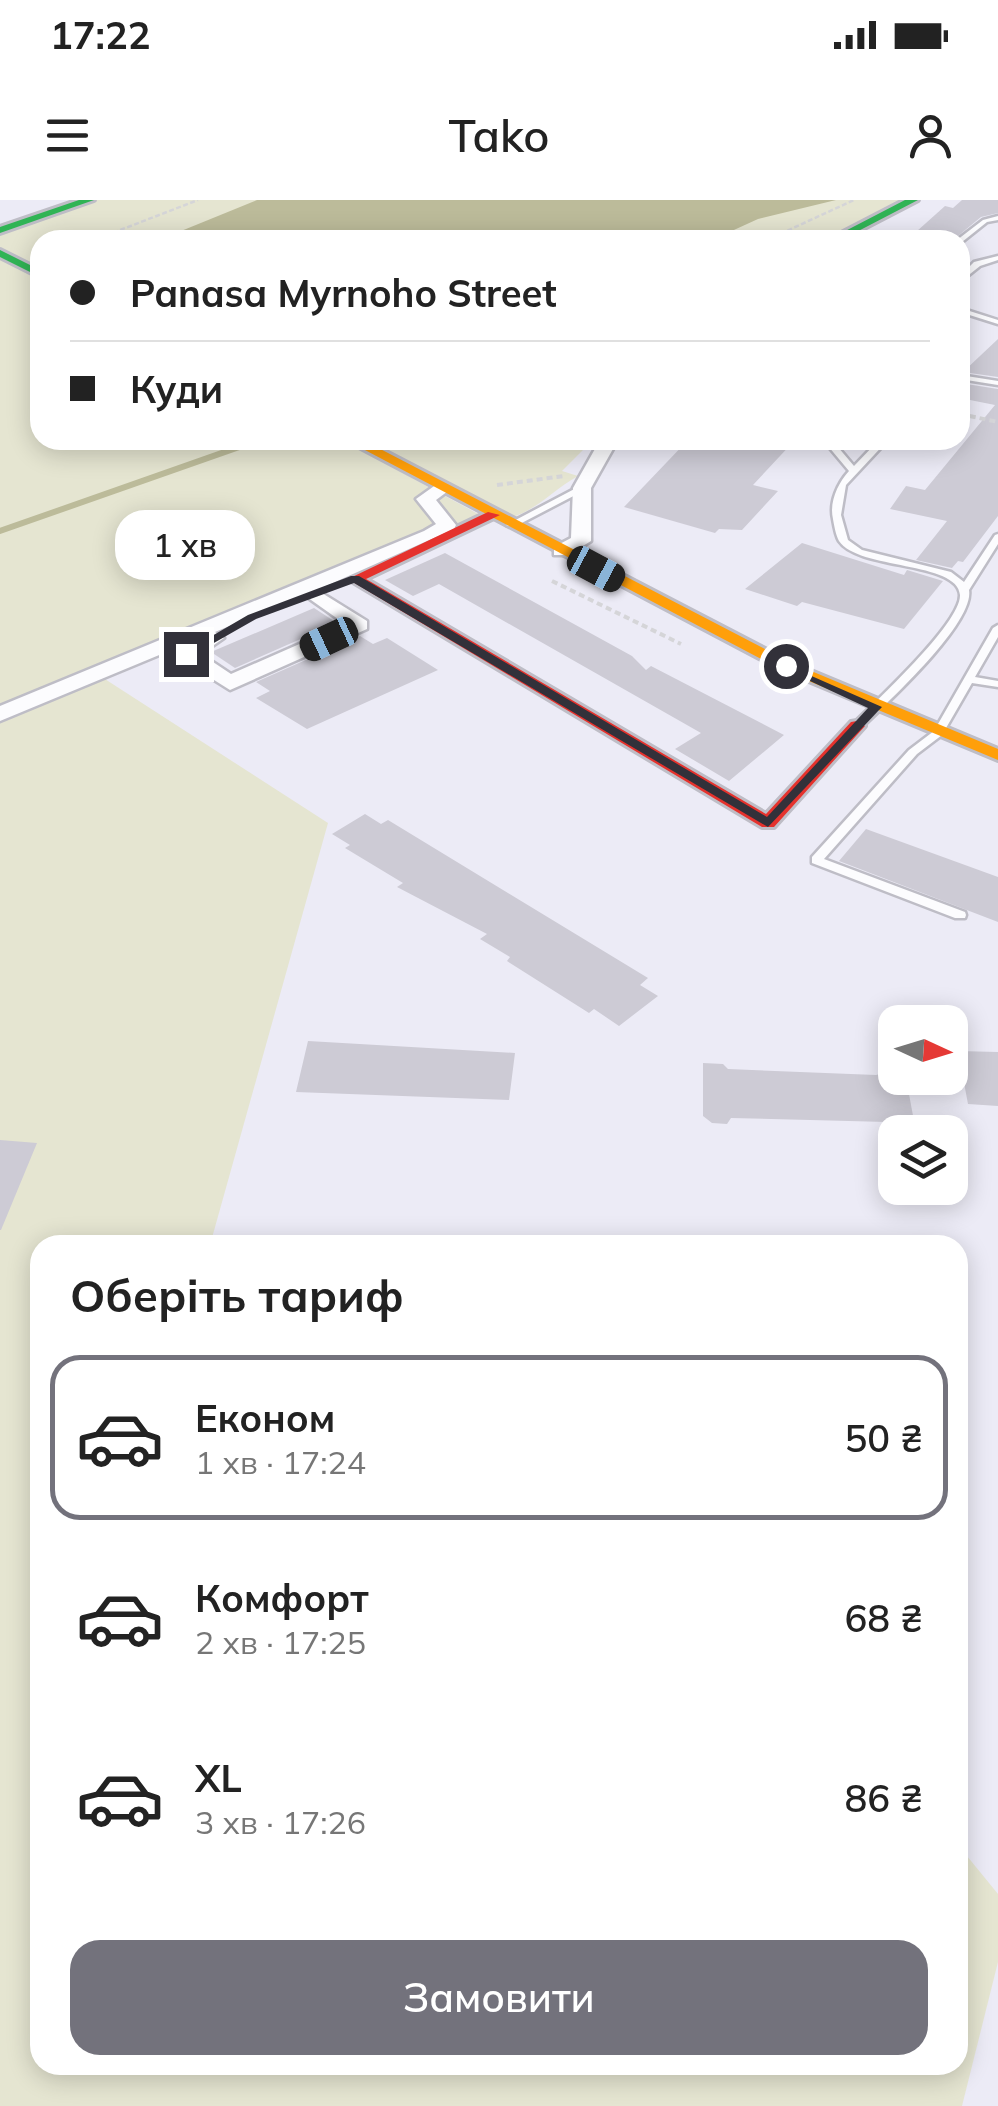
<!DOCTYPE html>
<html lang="uk">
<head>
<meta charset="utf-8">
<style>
	:root { --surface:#fff; --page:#f6f6f6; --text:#222; --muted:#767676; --line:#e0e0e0; --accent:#73727c }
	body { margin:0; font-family:Mulish,sans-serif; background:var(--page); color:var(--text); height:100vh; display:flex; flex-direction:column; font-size:38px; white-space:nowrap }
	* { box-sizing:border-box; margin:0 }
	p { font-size:32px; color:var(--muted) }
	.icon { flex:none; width:55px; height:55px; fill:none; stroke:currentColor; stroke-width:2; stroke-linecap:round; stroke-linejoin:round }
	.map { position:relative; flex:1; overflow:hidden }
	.panel { position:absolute; left:30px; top:1035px; width:938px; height:840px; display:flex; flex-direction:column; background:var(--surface); border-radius:30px; box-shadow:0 5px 25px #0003 }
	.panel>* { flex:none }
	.guide { position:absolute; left:30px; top:30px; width:940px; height:220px; border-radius:30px; box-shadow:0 5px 25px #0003; display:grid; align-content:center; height:220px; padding:0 40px; background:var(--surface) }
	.needle { width:65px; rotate:94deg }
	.tools { position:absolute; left:878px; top:805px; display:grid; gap:20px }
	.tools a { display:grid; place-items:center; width:90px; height:90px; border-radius:20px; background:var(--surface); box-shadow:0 5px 25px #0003; font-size:50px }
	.end { position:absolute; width:45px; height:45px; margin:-22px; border:12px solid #32313a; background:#fff; box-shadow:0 0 0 5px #fff }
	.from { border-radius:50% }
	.bubble { position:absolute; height:70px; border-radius:30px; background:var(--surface); box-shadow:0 5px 25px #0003; font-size:32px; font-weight:600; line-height:70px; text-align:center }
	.car { position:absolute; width:30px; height:60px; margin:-30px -15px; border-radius:12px; box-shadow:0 0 8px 2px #0007; background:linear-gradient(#222 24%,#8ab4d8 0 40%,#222 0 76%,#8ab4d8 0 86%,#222 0) }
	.guide b { display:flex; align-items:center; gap:35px; height:95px; font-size:38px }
	.guide b+b { border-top:2px solid var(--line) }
	.guide i { width:25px; height:25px; background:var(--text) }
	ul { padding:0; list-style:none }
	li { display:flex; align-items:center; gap:30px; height:165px; margin:0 20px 15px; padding:0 20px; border:5px solid transparent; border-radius:30px }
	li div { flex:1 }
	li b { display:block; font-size:38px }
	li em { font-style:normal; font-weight:600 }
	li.current { border-color:var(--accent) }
	li>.icon { width:90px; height:90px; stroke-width:1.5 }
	h2 { padding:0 40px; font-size:45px; line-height:120px }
	.button { display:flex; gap:20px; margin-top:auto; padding:20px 40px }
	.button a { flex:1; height:115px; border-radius:30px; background:var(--accent); color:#fff; font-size:40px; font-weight:600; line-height:115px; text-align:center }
	.status { display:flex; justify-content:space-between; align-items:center; height:70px; padding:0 50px; background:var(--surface); direction:ltr }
	.status svg { height:28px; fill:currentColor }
	header { display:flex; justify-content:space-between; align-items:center; height:130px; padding:0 40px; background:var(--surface); font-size:45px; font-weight:600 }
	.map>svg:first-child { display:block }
	.green { fill:#e5e5d1 }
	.water { fill:#bcbb9a }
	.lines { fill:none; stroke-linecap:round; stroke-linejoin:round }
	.stream { stroke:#bcbb9a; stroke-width:6 }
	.building { fill:#cdcbd5 }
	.lane-casing { stroke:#bebdc6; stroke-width:5 }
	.street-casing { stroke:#bebdc6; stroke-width:5 }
	.fast-casing { stroke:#bebdc6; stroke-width:6 }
	.slow-casing { stroke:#bebdc6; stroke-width:6 }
	.jam-casing { stroke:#bebdc6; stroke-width:6 }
	.path-far1 { stroke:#d5d5d8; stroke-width:2.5; stroke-dasharray:5 2.5; stroke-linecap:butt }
	.path { stroke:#d5d5d8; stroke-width:4; stroke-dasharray:6 4; stroke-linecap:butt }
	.lane { fill:#fcfcfe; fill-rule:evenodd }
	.street { fill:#fcfcfe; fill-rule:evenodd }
	.fast { fill:#30b455; fill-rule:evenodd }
	.slow { fill:#ff9f0a; fill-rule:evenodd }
	.jam { fill:#e5322d; fill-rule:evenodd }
	.route { fill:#32313a }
</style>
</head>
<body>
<div class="status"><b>17:22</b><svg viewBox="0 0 49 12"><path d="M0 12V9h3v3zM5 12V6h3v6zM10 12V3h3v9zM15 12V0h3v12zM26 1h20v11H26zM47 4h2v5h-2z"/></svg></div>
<header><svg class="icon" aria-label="menu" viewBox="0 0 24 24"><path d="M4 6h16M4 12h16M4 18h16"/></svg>Tako<svg class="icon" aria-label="person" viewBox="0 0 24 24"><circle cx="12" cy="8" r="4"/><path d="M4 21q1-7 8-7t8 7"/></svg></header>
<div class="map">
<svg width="998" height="1906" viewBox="0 0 998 1906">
	<rect width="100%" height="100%" fill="#ecebf6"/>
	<!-- green -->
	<path class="green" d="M97 0H905L824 40H40V69L0 48V33Z
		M0 57 40 79V240H342L480 315 94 472 328 623 210 1045H40V1865H958V1645L998 1694V1762L962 1906H0Z
		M366 240H593L562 271 578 276C553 290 539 308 513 317Z"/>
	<!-- water -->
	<path class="water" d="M257 0H836L758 19 712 40H159Z"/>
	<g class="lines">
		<!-- stream -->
		<path class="stream" d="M0 331 259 240"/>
	</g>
	<!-- building -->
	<path class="building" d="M962 0H998V13L981 17 953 40H907L945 6 953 8Z
		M998 139V177L963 172Z
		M960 183 998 189V316L963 362 958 361 952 368 916 360 947 321 890 309 906 286 925 290 995 205 960 198Z
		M688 240H795L753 285 778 291 742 330 719 329 715 333 624 307Z
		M802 343 904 375 907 370 943 381 904 429 802 402 797 406 745 389Z
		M445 353 632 456 646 470 651 466 784 535 729 581 675 549 701 533 439 384 413 396 385 380Z
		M314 408 337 423 235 468 211 452Z
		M360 436 373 444 387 438 438 470 307 529 256 498 270 491 256 482Z
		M365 614 381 624 388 620 648 778 640 785 658 796 619 826 594 809 589 813 507 761 510 757 480 739 487 734 397 687 403 683 345 648 350 645 332 634Z
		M866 629 998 677V722L839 661Z
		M308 841 515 853 509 900 296 892Z
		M958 851 998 852V906L968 904Z
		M703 863 723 864 728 869 876 875 895 870V878H906L914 921 898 927 887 922 731 918 727 924 712 923 703 916Z
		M0 940 37 943 1 1030H0Z"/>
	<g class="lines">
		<defs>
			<path id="lane" d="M998 16V20L987 22 962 42 957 40 983 20Z
				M998 56V60L980 66 960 82V76L974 62Z
				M960 108 998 120V124L960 112Z
				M960 175 998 181V185L960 179Z
				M823 240H832L854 266 879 240H888L846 285 841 315 848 340 862 350 951 372 964 382 995 335 998 334V344L969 390C975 423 886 504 861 528L857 529 851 526 853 524C875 502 961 423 960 395 958 361 858 370 839 341 836 336 834 325 833 319 829 302 838 283 849 271Z
				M582 285 587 288 585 290 514 327 506 325Z
				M998 425V437L975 477 998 481V487L972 483 942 535 917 554 824 659 965 712 966 715 965 718H955L812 663V657L909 550 934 531 993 428Z"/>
			<path id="street" d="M600 240H618L591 288V341L568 355H554V347L571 338 573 288Z
				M437 284 452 288 436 300 456 325 454 329 317 390 367 421V429L230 490 179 458V450L193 441 0 521V506L424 331 436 324 416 299ZM304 395 345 424 231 474 201 454 224 438 215 432Z"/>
			<path id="fast" d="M79 0H94L0 33V27Z
				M905 0H918L841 40H828Z
				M0 50 40 70V77L0 57Z"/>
			<path id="slow" d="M346 240H363L792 463 998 549V560L780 469Z"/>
			<path id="jam" d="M488 312 500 315 366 379 766 614 851 522 857 521 865 526 774 627H762L348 379Z"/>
		</defs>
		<!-- lane casing -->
		<use href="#lane" class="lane-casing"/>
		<!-- street casing -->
		<use href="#street" class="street-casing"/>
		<!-- fast casing -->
		<use href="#fast" class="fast-casing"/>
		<!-- slow casing -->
		<use href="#slow" class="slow-casing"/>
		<!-- jam casing -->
		<use href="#jam" class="jam-casing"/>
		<!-- path-far1 -->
		<path class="path-far1" d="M81 40 114 33
			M110 40 115 32 198 0
			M767 40 854 0
			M960 214 972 217"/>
		<!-- path -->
		<path class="path" d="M960 214 998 222
			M497 285 564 276
			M552 381 681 444"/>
		<!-- lane -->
		<use href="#lane" class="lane"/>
		<!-- street -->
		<use href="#street" class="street"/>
		<!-- fast -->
		<use href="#fast" class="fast"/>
		<!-- slow -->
		<use href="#slow" class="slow"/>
		<!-- jam -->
		<use href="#jam" class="jam"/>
	</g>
	<!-- route -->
	<path class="route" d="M351 376H359L767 617 868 508 782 468V463L882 507 768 627 354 383 256 419 191 456 181 454 248 415Z"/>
</svg>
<div class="tools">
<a><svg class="needle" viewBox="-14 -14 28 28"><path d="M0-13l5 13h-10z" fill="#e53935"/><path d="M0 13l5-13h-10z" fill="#767676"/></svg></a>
<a><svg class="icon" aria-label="layers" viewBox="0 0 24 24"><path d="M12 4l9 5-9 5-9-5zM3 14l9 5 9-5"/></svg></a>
</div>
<i class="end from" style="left:786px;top:466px"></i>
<i class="end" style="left:186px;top:454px"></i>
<div class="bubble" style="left:115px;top:310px;width:140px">1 хв</div>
<i class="car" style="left:596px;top:369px;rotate:118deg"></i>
<i class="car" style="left:329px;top:439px;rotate:245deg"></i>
<div class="guide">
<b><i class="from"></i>Panasa Myrnoho Street</b>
<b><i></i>Куди</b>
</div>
<section class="panel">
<h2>Оберіть тариф</h2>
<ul>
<li class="current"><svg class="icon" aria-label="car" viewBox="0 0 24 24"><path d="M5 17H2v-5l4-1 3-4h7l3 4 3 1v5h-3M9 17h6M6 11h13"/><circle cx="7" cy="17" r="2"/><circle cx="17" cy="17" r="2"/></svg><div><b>Економ</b><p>1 хв · 17:24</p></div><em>50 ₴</em></li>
<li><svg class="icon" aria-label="car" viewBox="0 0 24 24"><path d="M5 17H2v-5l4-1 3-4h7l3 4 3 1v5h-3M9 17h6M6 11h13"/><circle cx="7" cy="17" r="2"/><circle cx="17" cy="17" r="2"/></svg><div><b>Комфорт</b><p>2 хв · 17:25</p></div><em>68 ₴</em></li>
<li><svg class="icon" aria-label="car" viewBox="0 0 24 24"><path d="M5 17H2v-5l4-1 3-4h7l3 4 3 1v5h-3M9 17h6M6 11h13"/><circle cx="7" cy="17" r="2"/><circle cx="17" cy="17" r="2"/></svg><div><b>XL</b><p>3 хв · 17:26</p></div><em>86 ₴</em></li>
</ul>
<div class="button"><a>Замовити</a></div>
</section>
</div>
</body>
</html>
